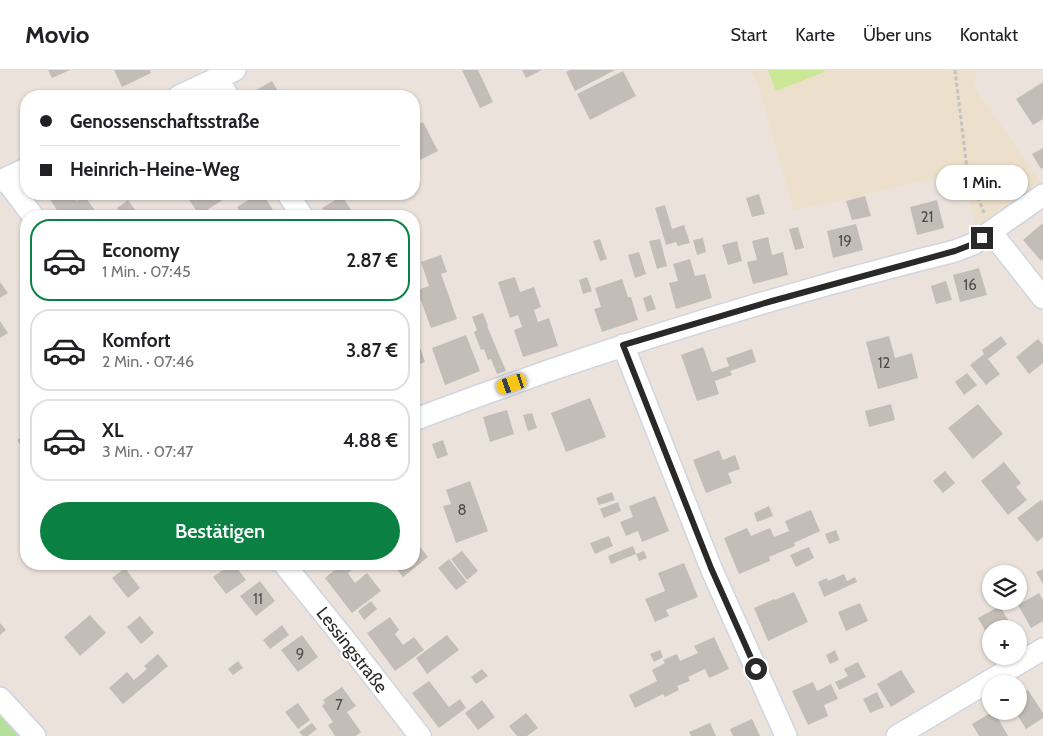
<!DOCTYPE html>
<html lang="de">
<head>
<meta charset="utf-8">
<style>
	:root { --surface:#fff; --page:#f6f6f6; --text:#202124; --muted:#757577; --line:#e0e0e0; --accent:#0b8043 }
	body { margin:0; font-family:Cabin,sans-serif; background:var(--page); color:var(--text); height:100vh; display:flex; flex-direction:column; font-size:19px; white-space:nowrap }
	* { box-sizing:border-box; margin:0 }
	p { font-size:16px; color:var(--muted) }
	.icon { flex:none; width:28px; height:28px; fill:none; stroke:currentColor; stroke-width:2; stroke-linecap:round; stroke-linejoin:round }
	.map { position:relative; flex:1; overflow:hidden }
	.drawer { position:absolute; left:20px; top:140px; width:400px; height:360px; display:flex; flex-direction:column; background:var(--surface); border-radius:20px; box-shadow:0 1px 4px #0004 }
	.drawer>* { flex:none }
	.banner { position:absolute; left:20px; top:20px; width:400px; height:110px; border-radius:20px; box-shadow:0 1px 4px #0004; display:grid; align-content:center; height:110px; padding:0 20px; background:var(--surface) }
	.fabs { position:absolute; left:982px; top:495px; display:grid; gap:10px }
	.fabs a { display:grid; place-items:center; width:45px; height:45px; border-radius:50%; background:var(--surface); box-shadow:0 1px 4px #0004; font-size:25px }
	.end { position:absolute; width:22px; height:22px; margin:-11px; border:6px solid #292929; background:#fff; box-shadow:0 0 0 2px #fff }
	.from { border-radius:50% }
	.bubble { position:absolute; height:35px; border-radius:18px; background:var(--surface); box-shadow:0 1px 4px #0004; font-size:16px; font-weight:600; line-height:35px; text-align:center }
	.car { position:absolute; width:15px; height:30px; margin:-15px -8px; border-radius:6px; box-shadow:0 0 4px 1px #0007; background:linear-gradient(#f5c518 24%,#345 0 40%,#f5c518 0 76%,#345 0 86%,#f5c518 0) }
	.banner b { display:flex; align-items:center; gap:18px; height:48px; font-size:19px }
	.banner b+b { border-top:1px solid var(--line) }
	.banner i { width:12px; height:12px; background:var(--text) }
	ul { padding:9px 0 0; list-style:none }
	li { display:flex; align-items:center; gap:15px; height:82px; margin:0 10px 8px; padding:0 10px; border:2px solid var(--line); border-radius:20px }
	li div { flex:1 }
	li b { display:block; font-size:19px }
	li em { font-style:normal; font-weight:600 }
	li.current { border-color:var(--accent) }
	li>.icon { width:45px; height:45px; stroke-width:1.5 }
	.cta { display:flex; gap:10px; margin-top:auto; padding:10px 20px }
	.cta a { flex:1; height:58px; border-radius:30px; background:var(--accent); color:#fff; font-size:20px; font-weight:600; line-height:58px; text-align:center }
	header { display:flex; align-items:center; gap:30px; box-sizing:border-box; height:70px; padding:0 25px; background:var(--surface); border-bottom:1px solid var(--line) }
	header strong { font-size:24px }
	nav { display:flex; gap:28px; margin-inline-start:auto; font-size:18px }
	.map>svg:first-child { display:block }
	.education { fill:#ecdfcb }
	.green { fill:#b5e099 }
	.pitch { fill:#c9e795 }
	.building { fill:#c3bdb8 }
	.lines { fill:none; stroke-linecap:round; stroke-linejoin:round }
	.minor-casing { stroke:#d0d5e1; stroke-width:24 }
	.path { stroke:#c3c3c3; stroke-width:3; stroke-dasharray:4 2.5; stroke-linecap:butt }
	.minor { stroke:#fff; stroke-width:21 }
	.route { stroke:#292929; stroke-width:6 }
	.labels { text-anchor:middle; stroke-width:4; stroke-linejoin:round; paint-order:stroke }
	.number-label { font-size:15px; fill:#504e4d }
	.street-label { font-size:18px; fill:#292929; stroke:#fff }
</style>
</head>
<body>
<header>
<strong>Movio</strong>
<nav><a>Start</a><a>Karte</a><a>Über uns</a><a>Kontakt</a></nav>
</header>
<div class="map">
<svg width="1043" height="666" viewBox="0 0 1043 666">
	<rect width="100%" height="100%" fill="#ebe3db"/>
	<!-- education -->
	<path class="education" d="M751 0H976L975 18 1043 115 977 159 962 102 794 141 759 18Z"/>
	<!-- green -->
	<path class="green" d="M0 628 32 666H0Z"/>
	<!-- pitch -->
	<path class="pitch" d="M768 0H823L824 2 776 21Z"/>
	<!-- building -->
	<path class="building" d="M48 0H70L52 8Z
		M114 0H150L151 3 122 17Z
		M462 0H478L493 32 480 38Z
		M522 0H542L526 8Z
		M570 0H615L575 21 566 2Z
		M623 1 636 26 590 50 577 24Z
		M272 11 281 26H251L249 24Z
		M1043 12V49L1033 55 1016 29Z
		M423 52 438 81 414 93V57Z
		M1043 78V98L1041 99 1032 84Z
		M49 124H72L77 131 84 125 98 145 97 146H61L47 125Z
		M195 124H232L199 145 188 128Z
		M258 124H263L276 145 274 146H242L237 137Z
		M759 124 765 144 752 147 746 128Z
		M342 126 355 146H328L322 138Z
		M865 126 871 146 852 150 846 131Z
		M128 130 135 140 126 146H122L117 138Z
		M937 130 944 158 917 165 910 137Z
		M665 135 672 159 684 155 690 173 678 176 676 172 666 175 655 138Z
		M174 141 177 146H167Z
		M1043 153V189L1041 191 1023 170Z
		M856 154 863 180 833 188 827 161Z
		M798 157 804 178 795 180 789 159Z
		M768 167 772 185 783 182 788 205 753 214 747 192 757 190 752 171Z
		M703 168 706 182 697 185 693 170Z
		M600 169 607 189 600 191 593 171Z
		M660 169 667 196 657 199 649 171Z
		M737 171 742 191 728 195 722 175Z
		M639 182 646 204 635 208 628 185Z
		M441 185 447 202 441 204 457 249 431 258 417 220 429 216 421 192Z
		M690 189 695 206 705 204 712 228 676 239 669 213 678 211 673 194Z
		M979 198 987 225 960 232 953 205Z
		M515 207 520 222 534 217 541 237 534 240 538 252 549 248 558 276 523 287 514 260 522 257 518 245 510 248 498 212Z
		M587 207 592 221 583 224 579 210Z
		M622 209 628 227H631L638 250 602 262 594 239 601 237 595 218Z
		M946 211 952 230 936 234 931 216Z
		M0 212 8 223 0 228Z
		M651 225 656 239 647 242 643 228Z
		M483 243 488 256H487L506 301 497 304 491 289 488 290 484 279 481 280 474 262 477 260 472 247Z
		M0 251 8 263 0 268Z
		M466 265 480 301 445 315 432 278Z
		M889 266 895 288 912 283 918 308 878 319 866 272Z
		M1001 266 1007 274 988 289 1000 304 986 315 970 295 984 284 982 280Z
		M1038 269 1043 275V293L1029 304 1016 287Z
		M414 270 416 275 419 274 425 292 414 296Z
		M703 277 712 302 729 296 726 288 752 279 756 292 730 301 732 305 715 311 719 324 697 331 681 285Z
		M967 303 977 315 964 325 955 312Z
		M590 328 606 367 566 382 551 343Z
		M891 334 895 350 869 357 865 341Z
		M978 334 1003 364 973 389 948 358Z
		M507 340 514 364 490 372 483 347Z
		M532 343 537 358 528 361 523 345Z
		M26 363V383L17 370Z
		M443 370 448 385 437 389 432 374Z
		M719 380 723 390 735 385 740 399 728 403 732 413 706 423 693 390Z
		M1004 392 1021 413 1016 417 1027 430 1008 445 981 411Z
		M945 401 955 413 943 423 933 411Z
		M470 411 488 461 456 473 443 436 451 434 446 420Z
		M612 422 615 430 599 435 596 428Z
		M655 426 669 461 642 472 638 461 626 466 620 452 633 447 629 436Z
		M1041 430 1043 432V467L1037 472 1017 448Z
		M618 432 621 441 604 448 600 439Z
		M769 436 773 446 757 452 754 443Z
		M811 440 820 461 794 473 795 476 769 487 770 491 739 504 724 468 747 458 751 466 770 458 774 467 789 461 785 451Z
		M414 452 420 460 414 466Z
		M836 460 840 470 829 474 825 464Z
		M609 466 613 476 595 484 590 473Z
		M414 469 428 487 403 507 392 494H414Z
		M633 476 636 484 644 481 647 488 639 491 636 484 611 494 608 486Z
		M809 477 814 488 796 497 790 485Z
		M462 481 478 501 467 510 451 489Z
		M449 489 467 512 456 520 438 498Z
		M684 493 698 527 666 540 669 546 655 552 645 529 665 521 658 503Z
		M231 494H234L246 510 226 524 213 507Z
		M342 494H356L357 496 348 503 355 513 367 503 381 521 352 543 325 508Z
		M125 498 140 518 128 528 112 508Z
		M1043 499V514L1036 502Z
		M844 504 847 511 855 507 857 512 824 527 818 512 827 508 828 511Z
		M260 511 275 531 256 546 240 526Z
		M794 522 808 552 768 571 754 538 774 529 775 530Z
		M1039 523 1043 530V551L1031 558 1018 535Z
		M371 531 377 539 364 550 358 541Z
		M860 533 868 551 846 561 838 542Z
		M1000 536 1013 559H991V571L978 548Z
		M90 545 106 563 80 586 64 567Z
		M140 546 154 563 141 574 127 557Z
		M390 547 399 560 395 564 403 575 414 567 424 580 395 601 367 563Z
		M0 553 6 560 0 565Z
		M282 555 289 565 270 579 263 570Z
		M302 565 318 587 298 602 281 580Z
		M447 565 459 580 427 604 416 588Z
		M714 567 729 599 709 608 705 599 688 607 690 611 677 616 679 620 665 627 663 624 635 638 629 625 657 611 652 600 665 593 663 590 677 584 680 591 698 583 694 576Z
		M660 580 663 587 654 592 650 584Z
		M835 580 839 590 830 594 826 585Z
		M158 584 168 596 123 634 109 618 127 602 134 610 147 599 144 596Z
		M238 591 243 598 233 605 228 599Z
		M858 592 866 607 839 620 835 612 848 606 844 599Z
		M482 599 488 606 476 614 471 607Z
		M901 600 915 622 891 637 877 614Z
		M429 611 449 637 460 629 466 638 439 658 412 623Z
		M813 612 817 621 831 614 838 629 824 635 828 646 808 655 792 621Z
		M342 617 356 636 347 642 361 662 356 666H335L328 655 333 652 322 636 325 633 323 630Z
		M1028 620 1043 643V648L1026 659 1015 641H1019V626Z
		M877 622 884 637 870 643 863 629Z
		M482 630 495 647 478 660 465 643Z
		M298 633 310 650 298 659 285 642Z
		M994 641 1008 666H979L972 654Z
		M526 643 538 658 527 666H517L509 656Z
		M752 649 760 666H733L730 659Z
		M312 653 317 659 308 666H303L299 662Z
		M710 653 716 666H691L689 662Z"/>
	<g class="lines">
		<defs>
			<path id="minor" d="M217 8 228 26
				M179 26 235 0
				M5 109 33 146
				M0 111 26 99
				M288 124 302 146
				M991 162 1043 228
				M623 275 711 498 786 666
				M414 350C457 333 501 318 545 302 680 256 817 215 955 181L973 174 1043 125
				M284 494 350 576 420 666
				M0 628 35 666
				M897 666 1043 579"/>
		</defs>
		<!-- minor casing -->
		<use href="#minor" class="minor-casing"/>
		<!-- path -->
		<path class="path" d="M955 0 967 99 984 143"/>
		<!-- minor -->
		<use href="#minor" class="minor"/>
	</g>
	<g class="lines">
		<!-- route -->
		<path class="route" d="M756 599 711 498 623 275 772 231 955 181 973 174 982 168"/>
	</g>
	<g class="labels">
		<!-- number labels -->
		<g class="number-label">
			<text x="927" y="152">21</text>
			<text x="845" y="176">19</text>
			<text x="970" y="220">16</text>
			<text x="884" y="298">12</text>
			<text x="462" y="445">8</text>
			<text x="258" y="534">11</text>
			<text x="300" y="589">9</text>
			<text x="339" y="640">7</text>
		</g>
		<!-- street labels -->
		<g class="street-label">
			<text transform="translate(352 580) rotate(52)" y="6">Lessingstraße</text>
		</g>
	</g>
</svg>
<div class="fabs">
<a><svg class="icon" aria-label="layers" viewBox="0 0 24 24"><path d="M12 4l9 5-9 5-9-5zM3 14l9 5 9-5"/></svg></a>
<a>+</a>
<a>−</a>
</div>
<i class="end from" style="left:756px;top:599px"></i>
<i class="end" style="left:982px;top:168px"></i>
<div class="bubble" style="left:936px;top:95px;width:92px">1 Min.</div>
<i class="car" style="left:512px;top:314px;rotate:251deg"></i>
<div class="banner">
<b><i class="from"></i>Genossenschaftsstraße</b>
<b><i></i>Heinrich-Heine-Weg</b>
</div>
<section class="drawer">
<ul>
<li class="current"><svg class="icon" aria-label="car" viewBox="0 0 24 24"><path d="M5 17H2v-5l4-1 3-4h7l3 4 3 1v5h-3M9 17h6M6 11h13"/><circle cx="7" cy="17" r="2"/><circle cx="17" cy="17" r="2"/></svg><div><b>Economy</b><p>1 Min. · 07:45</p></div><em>2.87 €</em></li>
<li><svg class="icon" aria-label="car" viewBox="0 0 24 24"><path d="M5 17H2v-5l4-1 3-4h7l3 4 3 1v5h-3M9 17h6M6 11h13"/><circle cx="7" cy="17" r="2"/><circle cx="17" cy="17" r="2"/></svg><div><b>Komfort</b><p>2 Min. · 07:46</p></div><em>3.87 €</em></li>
<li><svg class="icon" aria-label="car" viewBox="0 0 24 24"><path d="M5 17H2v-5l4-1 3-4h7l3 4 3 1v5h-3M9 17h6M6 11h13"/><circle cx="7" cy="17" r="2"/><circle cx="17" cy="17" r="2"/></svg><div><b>XL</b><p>3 Min. · 07:47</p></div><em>4.88 €</em></li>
</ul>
<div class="cta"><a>Bestätigen</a></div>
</section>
</div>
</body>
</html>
